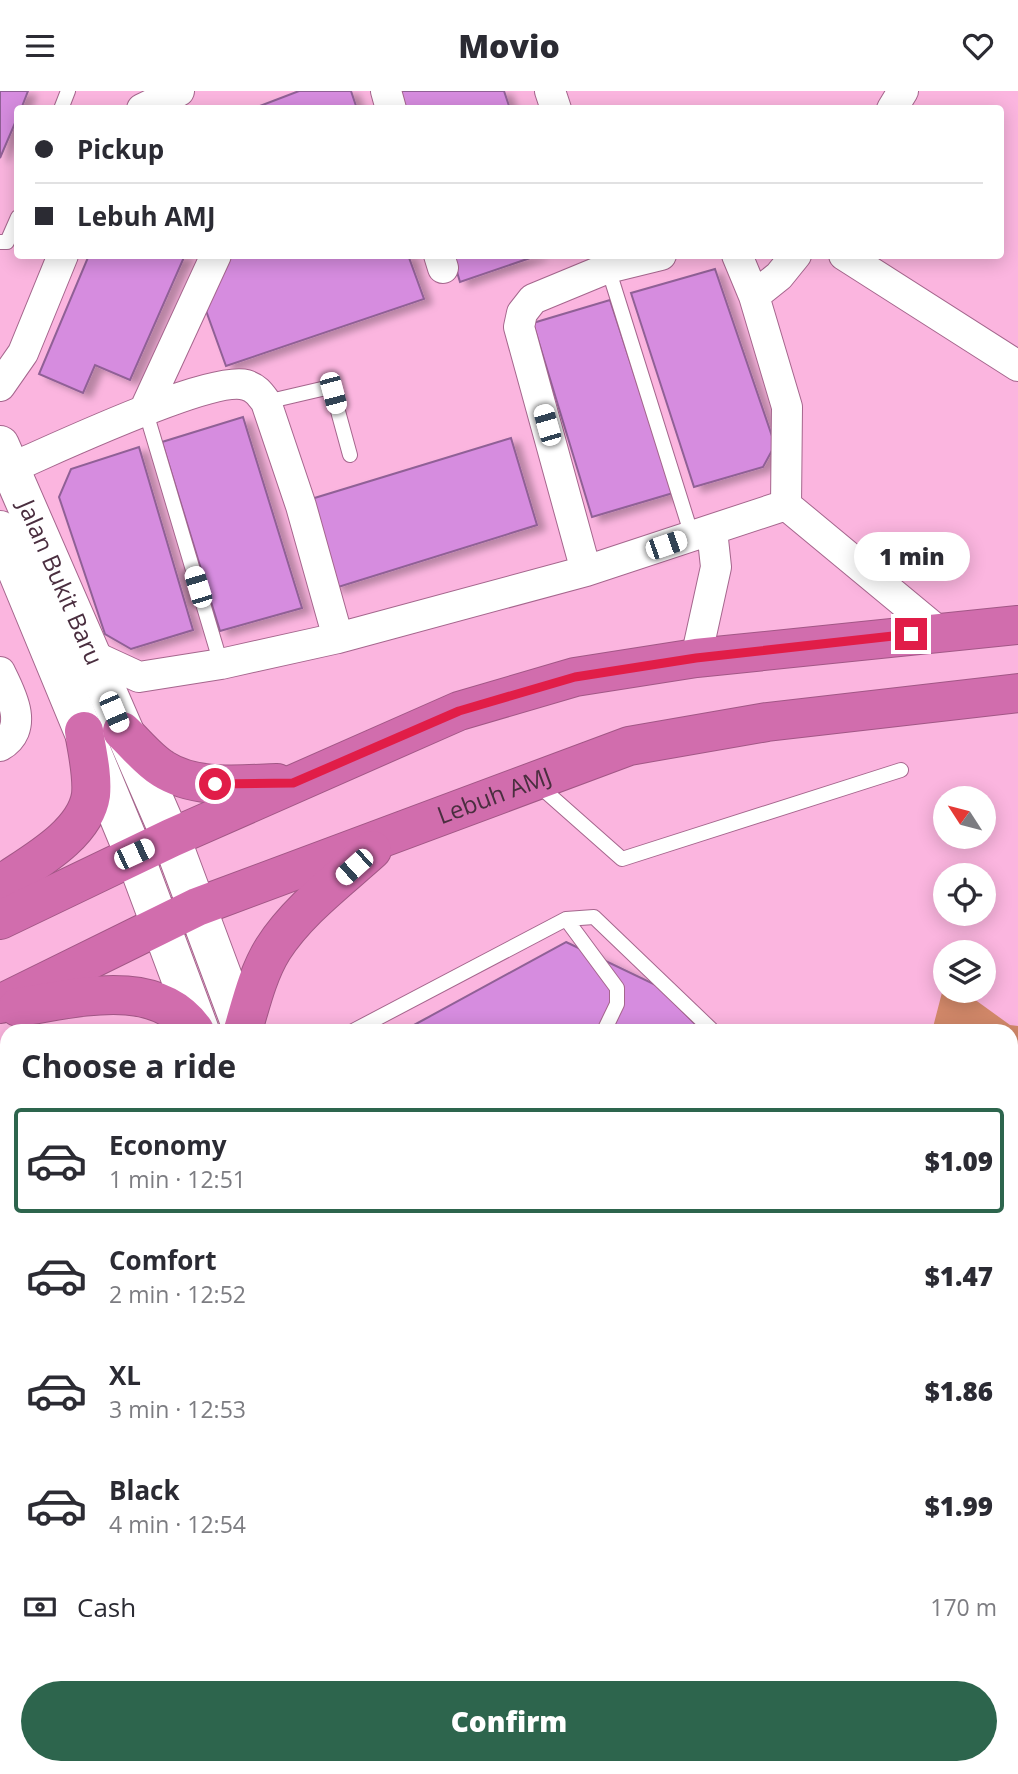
<!DOCTYPE html>
<html lang="en">
<head>
<meta charset="utf-8">
<style>
	:root { --surface:#fff; --page:#f7f7f7; --text:#2b2b33; --muted:#7c7c81; --line:#e1e1e2; --accent:#2d654d }
	body { margin:0; font-family:"Open Sans",sans-serif; background:var(--page); color:var(--text); height:100vh; display:flex; flex-direction:column; font-size:26px; white-space:nowrap }
	* { box-sizing:border-box; margin:0 }
	p { font-size:23px; color:var(--muted) }
	.icon { flex:none; width:38px; height:38px; fill:none; stroke:currentColor; stroke-width:2; stroke-linecap:round; stroke-linejoin:round }
	.map { position:relative; flex:1; overflow:hidden }
	.details { position:absolute; left:0px; top:933px; width:1018px; height:751px; display:flex; flex-direction:column; background:var(--surface); border-radius:21px 21px 0 0; box-shadow:0 4px 18px #0003 }
	.details>* { flex:none }
	.guide { position:absolute; left:14px; top:14px; width:990px; height:154px; border-radius:7px; box-shadow:0 4px 18px #0003; display:grid; align-content:center; height:154px; padding:0 21px; background:var(--surface) }
	.needle { width:46px; rotate:306deg }
	.buttons { position:absolute; left:933px; top:695px; display:grid; gap:14px }
	.buttons a { display:grid; place-items:center; width:63px; height:63px; border-radius:50%; background:var(--surface); box-shadow:0 4px 18px #0003; font-size:35px }
	.end { position:absolute; width:32px; height:32px; margin:-16px; border:9px solid #e11d48; background:#fff; box-shadow:0 0 0 4px #fff }
	.from { border-radius:50% }
	.bubble { position:absolute; height:49px; border-radius:24px; background:var(--surface); box-shadow:0 4px 18px #0003; font-size:23px; font-weight:800; line-height:49px; text-align:center }
	.car { position:absolute; width:21px; height:42px; margin:-21px -10px; border-radius:9px; box-shadow:0 0 5px 2px #0007; background:linear-gradient(#fff 24%,#345 0 40%,#fff 0 76%,#345 0 86%,#fff 0) }
	.guide b { display:flex; align-items:center; gap:24px; height:66px; font-size:26px }
	.guide b+b { border-top:2px solid var(--line) }
	.guide i { width:18px; height:18px; background:var(--text) }
	ul { padding:0; list-style:none }
	li { display:flex; align-items:center; gap:21px; height:105px; margin:0 14px 10px; padding:0 7px; border:4px solid transparent; border-radius:7px }
	li div { flex:1 }
	li b { display:block; font-size:26px }
	li em { font-style:normal; font-weight:800 }
	li.active { border-color:var(--accent) }
	li>.icon { width:63px; height:63px; stroke-width:1.5 }
	h2 { padding:0 21px; font-size:32px; line-height:84px }
	.pay { display:flex; align-items:center; gap:18px; height:77px; padding:0 21px; font-size:26px }
	.pay p { margin-inline-start:auto }
	.primary-button { display:flex; gap:14px; margin-top:auto; padding:14px 21px }
	.primary-button a { flex:1; height:80px; border-radius:42px; background:var(--accent); color:#fff; font-size:28px; font-weight:800; line-height:80px; text-align:center }
	header { display:flex; justify-content:space-between; align-items:center; height:91px; padding:0 21px; background:var(--surface); font-size:32px; font-weight:800 }
	.map>svg:first-child { display:block }
	.green { fill:#d3896a }
	.building { fill:#d68cdf; stroke:#906196; stroke-width:2; filter:url(#shadow) }
	.lines { fill:none; stroke-linecap:round; stroke-linejoin:round }
	.lane-casing { stroke:#a5668d; stroke-width:16 }
	.street-casing { stroke:#a5668d; stroke-width:32 }
	.secondary-casing { stroke:#a5668d; stroke-width:40 }
	.highway-casing { stroke:#a25786; stroke-width:40 }
	.lane { stroke:#fff; stroke-width:14 }
	.street { stroke:#fff; stroke-width:30 }
	.secondary { stroke:#fff; stroke-width:38 }
	.highway { stroke:#d16dad; stroke-width:38 }
	.route { stroke:#e11d48; stroke-width:9 }
	.labels { text-anchor:middle; stroke-width:5; stroke-linejoin:round; paint-order:stroke }
	.street-label { font-size:24px; fill:#4a2e3f; stroke:#fde7f4 }
</style>
</head>
<body>
<header><svg class="icon" aria-label="menu" viewBox="0 0 24 24"><path d="M4 6h16M4 12h16M4 18h16"/></svg>Movio<svg class="icon" aria-label="heart" viewBox="0 0 24 24"><path d="M12 20l-8-8c-3-5 5-10 8-4 3-6 11-1 8 4z"/></svg></header>
<div class="map">
<svg width="1018" height="1683" viewBox="0 0 1018 1683">
	<defs>
		<filter id="shadow"><feDropShadow dx="8" dy="4.5" stdDeviation="3.5" flood-color="#0004"/></filter>
	</defs>
	<rect width="100%" height="100%" fill="#fbb5df"/>
	<!-- green -->
	<path class="green" d="M945 890V900H963L1010 934 1018 935V1325L1012 1321V940H932Z"/>
	<!-- building -->
	<path class="building" d="M0 0H28L21 18H18V25L0 67Z
		M299 0H351L357 18H252Z
		M397 0H504L510 18H403Z
		M89 164H185L130 289 95 274 83 302 39 283Z
		M230 164H408L424 208 226 275 204 214Z
		M452 164H539L460 191Z
		M715 178 775 354 763 376 694 396 631 202Z
		M610 209 673 402 592 426 533 232Z
		M243 326 302 517 220 540 162 351Z
		M511 347 537 434 335 497 308 409Z
		M139 356 193 539 131 558 105 543 59 406 71 378Z
		M566 851 658 895 702 940H403Z"/>
	<g class="lines">
		<defs>
			<path id="lane" d="M61 18 68 0
				M0 151H7L18 126
				M608 177 692 445
				M266 311 326 297 333 302 350 364
				M145 318 221 573
				M536 692 622 768 901 679
				M566 828 617 897V913L604 940
				M353 940 566 828 594 826 713 940
				M341 1680 400 1679 405 1676"/>
			<path id="street" d="M386 0 391 18
				M550 0 556 18
				M142 18 179 0
				M892 18 903 0
				M439 164 443 177
				M737 164 754 205 787 316 786 414
				M844 164 1018 275
				M754 205 779 185 796 164
				M0 295 23 262 63 164
				M145 318 216 164
				M11 377C51 360 210 284 246 294 256 297 260 303 266 311L301 415 338 547
				M786 414 938 540
				M586 480 519 236 522 222 533 208 608 177 661 164
				M89 563 139 586 221 573 338 547 586 480 786 414
				M696 567 716 476 712 439
				M0 581C11 603 30 638 0 655
				M0 1034 7 1031
				M0 1262 7 1272
				M1012 1344 1018 1349"/>
			<g id="secondary">
				<path id="s1" d="M0 354 171 747 243 940"/>
				<path d="M0 439 134 763 200 940"/>
				<path d="M340 1683V1676"/>
			</g>
			<g id="highway">
				<path d="M122 640C135 652 148 669 163 678 196 699 240 693 277 692"/>
				<path d="M0 794C30 773 85 745 91 704 93 683 87 660 84 640"/>
				<path d="M0 829 171 747 459 620 575 586 696 567 1018 534"/>
				<path id="s2" d="M0 913 197 816 629 655 767 631 1018 602"/>
				<path d="M18 916C75 908 156 884 195 940"/>
				<path d="M243 939C251 912 258 882 273 858 298 819 339 789 372 759"/>
			</g>
		</defs>
		<!-- lane casing -->
		<use href="#lane" class="lane-casing"/>
		<!-- street casing -->
		<use href="#street" class="street-casing"/>
		<!-- secondary casing -->
		<use href="#secondary" class="secondary-casing"/>
		<!-- highway casing -->
		<use href="#highway" class="highway-casing"/>
		<!-- lane -->
		<use href="#lane" class="lane"/>
		<!-- street -->
		<use href="#street" class="street"/>
		<!-- secondary -->
		<use href="#secondary" class="secondary"/>
		<!-- highway -->
		<use href="#highway" class="highway"/>
	</g>
	<g class="lines">
		<!-- route -->
		<path class="route" d="M215 693 293 692 459 620 575 586 696 567 911 543"/>
	</g>
	<g class="labels">
		<!-- street labels -->
		<g class="street-label">
			<text dy="8" stroke="none"><textPath href="#s1" startOffset="150">Jalan Bukit Baru</textPath></text>
			<text dy="8" stroke="none"><textPath href="#s2" startOffset="537">Lebuh AMJ</textPath></text>
		</g>
	</g>
</svg>
<div class="buttons">
<a><svg class="needle" viewBox="-14 -14 28 28"><path d="M0-13l5 13h-10z" fill="#e53935"/><path d="M0 13l5-13h-10z" fill="#7c7c81"/></svg></a>
<a><svg class="icon" aria-label="locate" viewBox="0 0 24 24"><circle cx="12" cy="12" r="6"/><path d="M12 2v4M12 18v4M2 12h4M18 12h4"/></svg></a>
<a><svg class="icon" aria-label="layers" viewBox="0 0 24 24"><path d="M12 4l9 5-9 5-9-5zM3 14l9 5 9-5"/></svg></a>
</div>
<i class="end from" style="left:215px;top:693px"></i>
<i class="end" style="left:911px;top:543px"></i>
<div class="bubble" style="left:854px;top:441px;width:116px">1 min</div>
<i class="car" style="left:333px;top:302px;rotate:165deg"></i>
<i class="car" style="left:547px;top:334px;rotate:344deg"></i>
<i class="car" style="left:666px;top:454px;rotate:71deg"></i>
<i class="car" style="left:198px;top:496px;rotate:343deg"></i>
<i class="car" style="left:114px;top:621px;rotate:157deg"></i>
<i class="car" style="left:134px;top:763px;rotate:65deg"></i>
<i class="car" style="left:354px;top:776px;rotate:228deg"></i>
<div class="guide">
<b><i class="from"></i>Pickup</b>
<b><i></i>Lebuh AMJ</b>
</div>
<section class="details">
<h2>Choose a ride</h2>
<ul>
<li class="active"><svg class="icon" aria-label="car" viewBox="0 0 24 24"><path d="M5 17H2v-5l4-1 3-4h7l3 4 3 1v5h-3M9 17h6M6 11h13"/><circle cx="7" cy="17" r="2"/><circle cx="17" cy="17" r="2"/></svg><div><b>Economy</b><p>1 min · 12:51</p></div><em>$1.09</em></li>
<li><svg class="icon" aria-label="car" viewBox="0 0 24 24"><path d="M5 17H2v-5l4-1 3-4h7l3 4 3 1v5h-3M9 17h6M6 11h13"/><circle cx="7" cy="17" r="2"/><circle cx="17" cy="17" r="2"/></svg><div><b>Comfort</b><p>2 min · 12:52</p></div><em>$1.47</em></li>
<li><svg class="icon" aria-label="car" viewBox="0 0 24 24"><path d="M5 17H2v-5l4-1 3-4h7l3 4 3 1v5h-3M9 17h6M6 11h13"/><circle cx="7" cy="17" r="2"/><circle cx="17" cy="17" r="2"/></svg><div><b>XL</b><p>3 min · 12:53</p></div><em>$1.86</em></li>
<li><svg class="icon" aria-label="car" viewBox="0 0 24 24"><path d="M5 17H2v-5l4-1 3-4h7l3 4 3 1v5h-3M9 17h6M6 11h13"/><circle cx="7" cy="17" r="2"/><circle cx="17" cy="17" r="2"/></svg><div><b>Black</b><p>4 min · 12:54</p></div><em>$1.99</em></li>
</ul>
<div class="pay"><svg class="icon" aria-label="cash" viewBox="0 0 24 24"><path d="M3 7h18v10H3z"/><circle cx="12" cy="12" r="2"/></svg>Cash<p>170 m</p></div>
<div class="primary-button"><a>Confirm</a></div>
</section>
</div>
</body>
</html>
